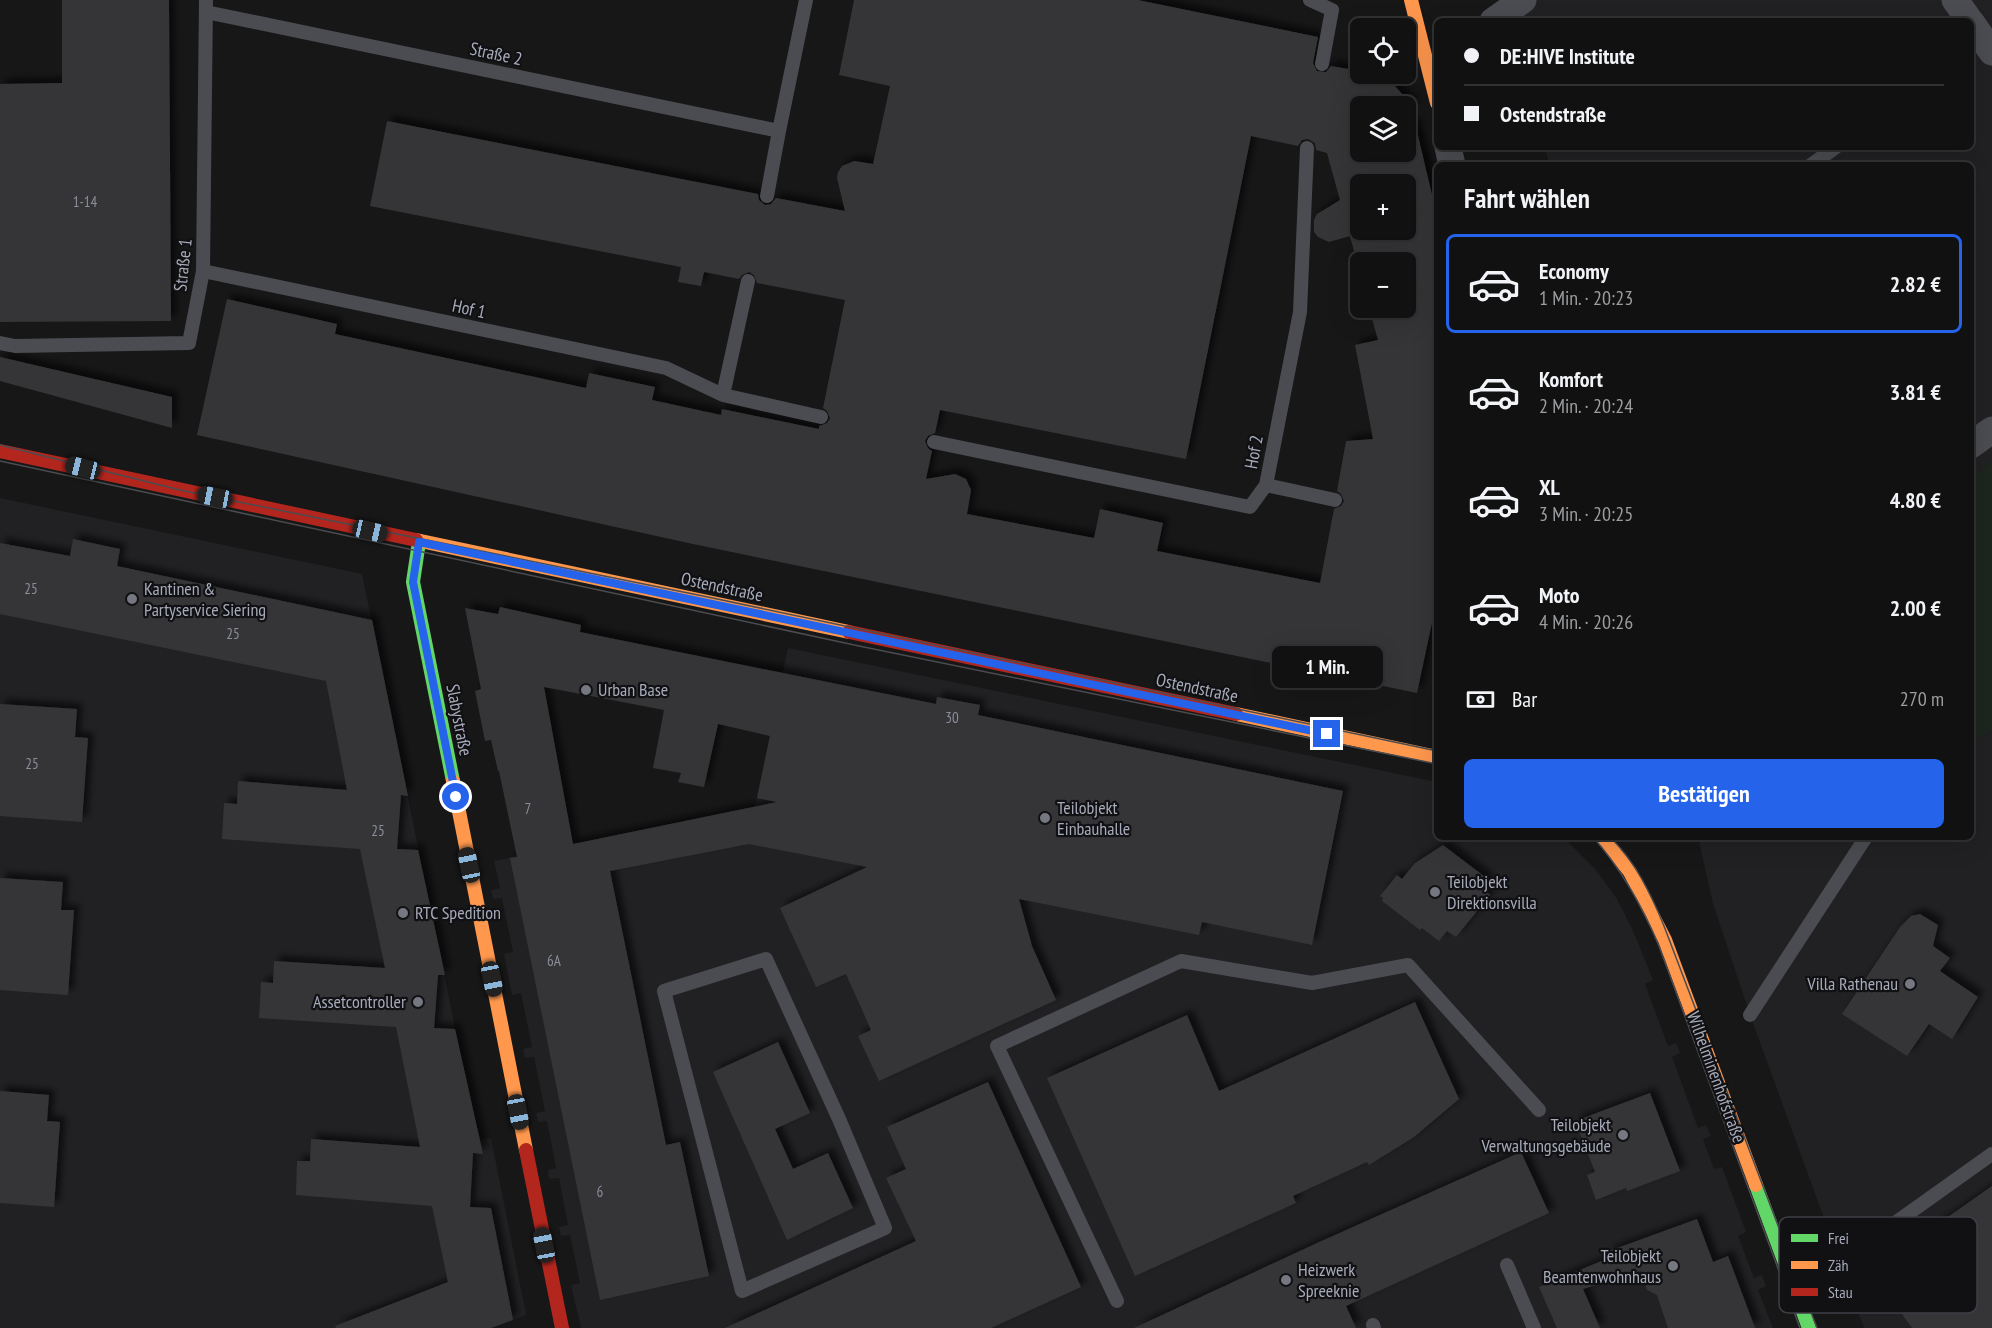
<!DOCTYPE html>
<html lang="de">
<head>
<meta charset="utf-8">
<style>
	:root { --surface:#111112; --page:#1a1a1b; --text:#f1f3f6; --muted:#9c9d9f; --line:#303132; --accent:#2563eb }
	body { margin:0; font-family:"PT Sans Narrow",sans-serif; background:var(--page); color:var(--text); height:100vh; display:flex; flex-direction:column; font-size:22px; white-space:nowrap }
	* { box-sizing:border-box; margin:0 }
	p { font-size:20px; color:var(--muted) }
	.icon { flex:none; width:33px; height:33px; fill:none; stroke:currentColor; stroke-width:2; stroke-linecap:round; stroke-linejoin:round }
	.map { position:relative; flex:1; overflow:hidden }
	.panel { position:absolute; left:1434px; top:162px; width:540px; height:678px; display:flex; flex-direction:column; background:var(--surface); border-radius:9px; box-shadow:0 6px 24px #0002,0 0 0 2px var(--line) }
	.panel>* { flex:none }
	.guide { position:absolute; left:1434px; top:18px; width:540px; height:132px; border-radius:9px; box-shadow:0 6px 24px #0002,0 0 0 2px var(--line); display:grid; align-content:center; height:132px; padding:0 30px; background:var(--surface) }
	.fabs { position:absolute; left:1350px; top:18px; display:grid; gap:12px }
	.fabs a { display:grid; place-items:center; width:66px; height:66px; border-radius:9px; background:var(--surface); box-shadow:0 6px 24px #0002,0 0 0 2px var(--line); font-size:30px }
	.end { position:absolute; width:27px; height:27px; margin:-14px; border:8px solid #2563eb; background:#fff; box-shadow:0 0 0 3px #fff }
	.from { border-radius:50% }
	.bubble { position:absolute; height:42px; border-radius:9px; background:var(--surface); box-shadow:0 6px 24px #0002,0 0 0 2px var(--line); font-size:20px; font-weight:700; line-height:42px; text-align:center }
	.car { position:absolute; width:18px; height:36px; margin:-18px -9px; border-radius:8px; box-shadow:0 0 4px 2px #0007; background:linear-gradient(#222 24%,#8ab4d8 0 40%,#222 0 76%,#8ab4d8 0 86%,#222 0) }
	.guide b { display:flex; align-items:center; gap:21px; height:57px; font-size:22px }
	.guide b+b { border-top:2px solid var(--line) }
	.guide i { width:15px; height:15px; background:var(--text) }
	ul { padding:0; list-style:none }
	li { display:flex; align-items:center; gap:18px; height:99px; margin:0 12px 9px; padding:0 18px; border:3px solid transparent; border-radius:9px }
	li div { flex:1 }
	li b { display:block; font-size:22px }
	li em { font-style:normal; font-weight:700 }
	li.current { border-color:var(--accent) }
	li>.icon { width:54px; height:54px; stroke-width:1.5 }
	h2 { padding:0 30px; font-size:27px; line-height:72px }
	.pay { display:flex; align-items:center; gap:15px; height:66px; padding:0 30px; font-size:22px }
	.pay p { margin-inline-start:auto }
	.action { display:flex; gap:12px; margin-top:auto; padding:12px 30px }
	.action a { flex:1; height:69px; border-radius:9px; background:var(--accent); color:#fff; font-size:24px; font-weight:700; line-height:69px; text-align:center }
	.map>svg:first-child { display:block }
	.built { fill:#212124 }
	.green { fill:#1d251f }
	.building { fill:#353537; fill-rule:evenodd; filter:url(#shadow) }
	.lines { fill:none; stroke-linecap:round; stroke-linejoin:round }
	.lane { stroke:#4b4c51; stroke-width:14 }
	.street { stroke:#4b4c51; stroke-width:27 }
	.fast { stroke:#63d668; stroke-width:14 }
	.slow { stroke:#ff974d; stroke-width:14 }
	.jam { stroke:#b3261e; stroke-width:14 }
	.tram { stroke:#4b4c50; stroke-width:1.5 }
	.route { stroke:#2563eb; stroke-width:8 }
	.poi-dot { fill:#757781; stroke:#111114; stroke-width:2 }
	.labels { text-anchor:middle; stroke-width:4.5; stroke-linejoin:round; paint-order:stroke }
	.number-label { font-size:15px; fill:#8a8e99 }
	.street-label { font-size:18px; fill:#a7abba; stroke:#111114 }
	.poi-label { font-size:18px; fill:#a7abba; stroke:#111114; text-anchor:start }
	.key { fill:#111114; stroke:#3e3f46; stroke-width:1.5 }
	.key-label { font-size:16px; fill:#a7abba }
</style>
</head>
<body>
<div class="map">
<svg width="1992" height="1328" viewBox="0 0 1992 1328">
	<defs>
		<filter id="shadow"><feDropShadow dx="5.5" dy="-5.5" stdDeviation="3" flood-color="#0009"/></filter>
	</defs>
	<rect width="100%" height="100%" fill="#171718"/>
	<!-- built -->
	<path class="built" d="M1512 0H1992V462L1971 477V165H1549L1545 147H1971V21H1517Z
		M0 498 362 574 458 1042 480 1140 491 1138 526 1315 491 1328H0Z
		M788 648 1437 782V837H1563L1596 870 1617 899 1634 933 1653 980 1645 984 1668 1046 1676 1043 1680 1053 1672 1057 1698 1128 1706 1125 1711 1136 1703 1139 1714 1169 1722 1167 1746 1232 1738 1236 1754 1278 1762 1275 1766 1286 1758 1290 1773 1328H581L571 1285 580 1283 570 1235 561 1236 559 1227 568 1225 559 1178 549 1179 548 1170 556 1168 547 1121 538 1122 536 1113 545 1111 534 1057 525 1058 523 1049 532 1047 521 993 512 995 504 954 513 952 502 898 493 899 491 890 500 888 494 861 755 806Z
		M1992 730V1328H1864L1750 1015 1713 904 1698 837H1971V743Z"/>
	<!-- green -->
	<path class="green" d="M1992 462V730L1971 743V477Z"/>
	<!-- building -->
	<path class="building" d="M62 0H169L171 321 0 322V84L62 83Z
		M854 0H1138L1318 37 1313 63 1317 71 1326 72 1331 66 1360 71V74L1385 75 1413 106H1360V152H1406V124L1415 123 1437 216V599L1417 693 693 544 197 435 227 299 337 324 335 334 586 388 589 373 655 387 652 400 721 415 722 409 819 429V426L827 423 830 418 827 411 823 408 845 300 757 283 754 275 749 272 742 275 739 279 704 272 701 286 678 282 681 267 370 206 387 121 758 194 759 200 765 205 771 204 776 198 845 211 837 178 838 172 842 166 854 161 873 164 890 86 839 75ZM1251 136 1298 146 1302 140 1308 139 1315 143 1316 150 1327 153 1340 200 1317 214 1314 220V232L1318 237 1329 242 1350 236 1357 262H1406V308H1369L1378 340 1355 345 1373 439 1346 441 1337 491 1341 494 1344 501 1341 506 1334 509 1320 583 1157 551 1163 523 1100 509 1094 538 967 514 971 490 966 479 955 474 926 479 932 451 928 448 925 441 928 436 935 433 940 410 1186 459ZM1360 184H1406V230H1360Z
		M0 357 172 397V428L0 381Z
		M73 539 120 549 117 566 372 620 408 796 401 795 397 849 418 850 445 975H438L434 1028 455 1029 483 1154 473 1153 470 1207 491 1208 513 1320 491 1328H336L335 1326 448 1282 432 1206 296 1195 297 1161H310L311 1139 420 1147 396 1027 259 1018 261 982 273 983 274 961 385 968 360 849 222 839 224 803 237 804 238 781 347 790 326 681 0 614V543L70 556Z
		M500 607 581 625 580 632 936 704 937 697 980 705 978 715 1343 791 1312 945 1202 922 1199 935 1019 899 1032 946 1056 1000 879 1081 858 1036 871 1030 846 974 816 987 780 908 867 867 749 844 610 871 666 1145 680 1142 709 1276 600 1300 510 858 517 857 499 771H498L491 740 485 741 475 691 481 689 465 608 498 614ZM544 687 664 710 653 768 681 773 678 782 704 787 718 724 770 736 757 798 777 802 573 844Z
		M0 704 77 709 75 737 88 738 82 822 0 816Z
		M1443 845 1489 880 1483 888 1490 895 1456 937 1447 931 1439 941 1422 928 1420 930 1382 901 1383 898 1380 896 1397 875 1402 879 1415 863Z
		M0 878 63 882 61 910H74L68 995 0 990Z
		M1920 914 1938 925 1933 946 1950 958 1940 971 1978 997 1952 1039 1929 1024 1907 1056 1842 1014 1900 927 1911 916Z
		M1415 1002 1459 1099 1414 1137 1369 1165 1367 1162 1293 1196 1296 1203 1135 1276 1047 1078 1187 1015 1219 1091Z
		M778 1042 810 1113 775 1129 793 1169 828 1153 853 1208 787 1240 713 1072Z
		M988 1082 1081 1287 991 1328H725L916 1241 886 1178 906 1169 887 1127Z
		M0 1091 49 1095 47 1121 60 1122 54 1207 0 1203Z
		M1650 1093 1680 1171 1627 1191 1626 1188 1596 1200 1587 1175 1595 1172 1575 1121Z
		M1521 1152 1549 1213 1346 1306 1356 1328H1134L1317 1243Z
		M1992 1186V1328H1912L1871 1271Z
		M1697 1219 1713 1262 1728 1256 1755 1328H1668L1657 1295 1647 1290 1641 1271 1583 1289 1600 1328H1557L1539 1287 1611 1257 1609 1251Z"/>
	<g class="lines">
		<!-- lane -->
		<path class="lane" d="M1310 0 1332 10 1322 64
			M206 12 779 131 806 0
			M1811 165 1836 147
			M767 196 779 131
			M203 271 666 368 723 395 821 417
			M0 343 15 346 189 343 203 271 206 0
			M723 395 748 281
			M934 442 1250 507 1266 485 1300 312 1307 148
			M1266 485 1335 500
			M766 959 839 1119 885 1228 742 1291 664 991Z
			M1750 1015 1866 837
			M1867 1243 1992 1154
			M1507 1265 1534 1328
			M1117 1301 997 1046 1181 961 1312 983 1408 965 1539 1110
			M1373 1325 1374 1328"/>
		<!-- street -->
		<path class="street" d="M1955 0 1970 21
			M1493 21 1523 0
			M1971 22 1992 52
			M1448 147 1452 165
			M1971 445 1992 430"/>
		<!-- fast -->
		<path class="fast" d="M419 542 413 582 453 781
			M1756 1185 1809 1328"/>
		<!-- slow -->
		<path class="slow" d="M1411 0 1437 103
			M416 540 849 632
			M1236 714 1437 757
			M453 781 526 1150
			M1602 837 1630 872 1665 940 1756 1185"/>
		<!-- jam -->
		<path class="jam" d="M0 451 416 540
			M849 632 1236 714
			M526 1150 562 1328"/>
		<!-- tram -->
		<path class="tram" d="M0 445 180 490 703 596 1437 751
			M0 461 859 646 1437 764
			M1593 837C1622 870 1642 905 1659 946L1800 1328
			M1610 837C1635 861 1651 894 1664 926L1817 1328"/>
	</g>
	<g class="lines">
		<!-- route -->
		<path class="route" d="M456 797 413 582 419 542 1327 734"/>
	</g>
	<!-- markers -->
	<g class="poi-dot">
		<circle cx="132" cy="599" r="6"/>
		<circle cx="586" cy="690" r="6"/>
		<circle cx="1045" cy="818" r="6"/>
		<circle cx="1435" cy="892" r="6"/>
		<circle cx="403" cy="913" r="6"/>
		<circle cx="1910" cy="984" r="6"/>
		<circle cx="418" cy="1002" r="6"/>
		<circle cx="1623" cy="1135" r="6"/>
		<circle cx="1673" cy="1266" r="6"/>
		<circle cx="1286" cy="1280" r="6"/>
	</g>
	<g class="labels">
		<!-- number labels -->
		<g class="number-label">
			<text x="85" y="207">1-14</text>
			<text x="31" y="594">25</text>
			<text x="233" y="639">25</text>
			<text x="952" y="723">30</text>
			<text x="32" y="769">25</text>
			<text x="528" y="814">7</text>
			<text x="378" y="836">25</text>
			<text x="554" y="966">6A</text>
			<text x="600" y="1197">6</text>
		</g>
		<!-- street labels -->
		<g class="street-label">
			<text transform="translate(496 54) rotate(12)" y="6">Straße 2</text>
			<text transform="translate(183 265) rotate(-84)" y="6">Straße 1</text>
			<text transform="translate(469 309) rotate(12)" y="6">Hof 1</text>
			<text transform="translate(1254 452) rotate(-79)" y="6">Hof 2</text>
			<text transform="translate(722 587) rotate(12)" y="6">Ostendstraße</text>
			<text transform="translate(1197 688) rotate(12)" y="6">Ostendstraße</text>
			<text transform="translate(459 720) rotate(79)" y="6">Slabystraße</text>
			<text transform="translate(1716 1077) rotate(70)" y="6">Wilhelminenhofstraße</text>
		</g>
		<!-- poi labels -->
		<g class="poi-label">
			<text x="144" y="595">Kantinen &amp;<tspan x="144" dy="21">Partyservice Siering</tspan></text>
			<text x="598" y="696">Urban Base</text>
			<text x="1057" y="814">Teilobjekt<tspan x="1057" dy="21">Einbauhalle</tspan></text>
			<text x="1447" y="888">Teilobjekt<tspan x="1447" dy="21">Direktionsvilla</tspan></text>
			<text x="415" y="919">RTC Spedition</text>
			<text x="1898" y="990" text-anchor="end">Villa Rathenau</text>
			<text x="406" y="1008" text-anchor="end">Assetcontroller</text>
			<text x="1611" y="1131" text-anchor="end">Teilobjekt<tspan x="1611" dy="21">Verwaltungsgebäude</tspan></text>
			<text x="1661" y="1262" text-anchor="end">Teilobjekt<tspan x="1661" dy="21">Beamtenwohnhaus</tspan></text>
			<text x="1298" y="1276">Heizwerk<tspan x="1298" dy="21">Spreeknie</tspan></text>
		</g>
	</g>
	<!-- legend -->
	<rect x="1779" y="1217" width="198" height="96" rx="9" class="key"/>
	<rect x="1791" y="1234" width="27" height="8" fill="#63d668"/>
	<rect x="1791" y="1261" width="27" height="8" fill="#ff974d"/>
	<rect x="1791" y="1288" width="27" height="8" fill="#b3261e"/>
	<g class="key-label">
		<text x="1828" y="1244">Frei</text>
		<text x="1828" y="1271">Zäh</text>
		<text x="1828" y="1298">Stau</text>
	</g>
</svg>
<div class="fabs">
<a><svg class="icon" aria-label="locate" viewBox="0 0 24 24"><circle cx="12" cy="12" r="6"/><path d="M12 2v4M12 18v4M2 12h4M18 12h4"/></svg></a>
<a><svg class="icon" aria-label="layers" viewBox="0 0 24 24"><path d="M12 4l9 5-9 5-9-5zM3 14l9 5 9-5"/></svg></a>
<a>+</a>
<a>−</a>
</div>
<i class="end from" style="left:456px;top:797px"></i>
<i class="end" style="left:1327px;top:734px"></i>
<div class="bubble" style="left:1272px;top:646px;width:111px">1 Min.</div>
<i class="car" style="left:83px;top:468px;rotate:284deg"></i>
<i class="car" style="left:215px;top:497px;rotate:281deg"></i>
<i class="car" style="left:370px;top:531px;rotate:103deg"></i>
<i class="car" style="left:469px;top:865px;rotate:348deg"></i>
<i class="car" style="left:492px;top:979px;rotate:169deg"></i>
<i class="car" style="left:518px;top:1112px;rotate:169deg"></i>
<i class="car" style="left:544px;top:1245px;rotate:349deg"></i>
<div class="guide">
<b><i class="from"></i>DE:HIVE Institute</b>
<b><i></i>Ostendstraße</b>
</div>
<section class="panel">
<h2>Fahrt wählen</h2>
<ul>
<li class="current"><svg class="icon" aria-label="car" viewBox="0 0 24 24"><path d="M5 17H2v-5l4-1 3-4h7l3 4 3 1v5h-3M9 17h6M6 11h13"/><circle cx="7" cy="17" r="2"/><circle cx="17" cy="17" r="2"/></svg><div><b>Economy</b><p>1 Min. · 20:23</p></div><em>2.82 €</em></li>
<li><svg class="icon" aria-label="car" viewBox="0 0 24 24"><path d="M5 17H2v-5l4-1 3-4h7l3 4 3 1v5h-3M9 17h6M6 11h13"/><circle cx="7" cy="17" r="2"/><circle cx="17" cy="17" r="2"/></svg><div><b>Komfort</b><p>2 Min. · 20:24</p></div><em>3.81 €</em></li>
<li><svg class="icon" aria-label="car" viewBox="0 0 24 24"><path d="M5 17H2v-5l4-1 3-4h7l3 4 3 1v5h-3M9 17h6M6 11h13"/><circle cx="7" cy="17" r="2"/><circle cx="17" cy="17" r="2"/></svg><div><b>XL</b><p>3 Min. · 20:25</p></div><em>4.80 €</em></li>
<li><svg class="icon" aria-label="car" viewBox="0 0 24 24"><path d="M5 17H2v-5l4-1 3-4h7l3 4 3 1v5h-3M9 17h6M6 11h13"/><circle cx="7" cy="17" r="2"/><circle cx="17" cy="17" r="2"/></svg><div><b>Moto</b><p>4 Min. · 20:26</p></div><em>2.00 €</em></li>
</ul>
<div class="pay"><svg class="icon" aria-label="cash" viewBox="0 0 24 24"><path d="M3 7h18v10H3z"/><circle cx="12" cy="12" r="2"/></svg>Bar<p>270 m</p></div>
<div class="action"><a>Bestätigen</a></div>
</section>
</div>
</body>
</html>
